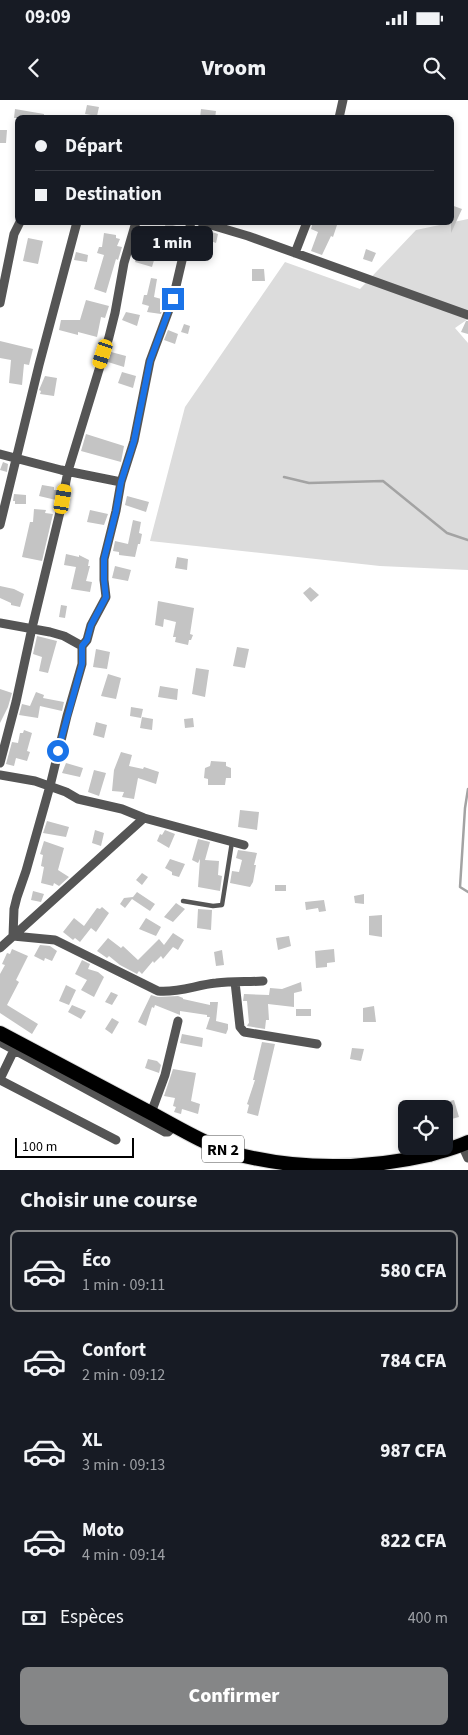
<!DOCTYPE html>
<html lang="fr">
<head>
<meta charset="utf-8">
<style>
	:root { --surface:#171b24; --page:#20242c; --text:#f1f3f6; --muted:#9ea1a6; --line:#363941; --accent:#858687 }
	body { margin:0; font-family:"Source Sans 3",sans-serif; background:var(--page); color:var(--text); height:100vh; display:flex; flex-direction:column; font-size:19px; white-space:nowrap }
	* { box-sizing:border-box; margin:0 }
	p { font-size:16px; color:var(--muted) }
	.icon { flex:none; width:28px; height:28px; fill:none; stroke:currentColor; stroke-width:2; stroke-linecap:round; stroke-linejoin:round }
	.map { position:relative; height:1070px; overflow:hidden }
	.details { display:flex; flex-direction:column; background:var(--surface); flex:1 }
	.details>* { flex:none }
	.top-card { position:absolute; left:15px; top:15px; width:439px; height:110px; border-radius:8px; box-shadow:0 2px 8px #0003; display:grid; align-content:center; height:110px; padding:0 20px; background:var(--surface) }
	.controls { position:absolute; left:398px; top:1000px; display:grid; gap:10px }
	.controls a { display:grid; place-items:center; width:55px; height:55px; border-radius:8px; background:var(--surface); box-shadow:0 2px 8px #0003; font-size:25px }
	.scale { position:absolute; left:15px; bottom:12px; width:119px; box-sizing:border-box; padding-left:5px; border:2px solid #000; border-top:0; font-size:14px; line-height:18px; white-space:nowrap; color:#000; -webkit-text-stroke:4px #fff; paint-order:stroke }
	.end { position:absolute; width:22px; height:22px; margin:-11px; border:6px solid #1a73e8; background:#fff; box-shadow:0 0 0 2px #fff }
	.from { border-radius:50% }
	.bubble { position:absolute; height:35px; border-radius:8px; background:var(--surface); box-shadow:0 2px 8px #0003; font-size:16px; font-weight:800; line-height:35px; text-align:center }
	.car { position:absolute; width:15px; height:30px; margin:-15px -8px; border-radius:6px; box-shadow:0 0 4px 1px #0007; background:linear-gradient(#f5c518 24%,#345 0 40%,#f5c518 0 76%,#345 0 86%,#f5c518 0) }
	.top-card b { display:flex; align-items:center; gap:18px; height:48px; font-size:19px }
	.top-card b+b { border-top:1px solid var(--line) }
	.top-card i { width:12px; height:12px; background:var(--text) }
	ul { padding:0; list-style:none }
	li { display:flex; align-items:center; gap:15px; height:82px; margin:0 10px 8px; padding:0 10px; border:2px solid transparent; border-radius:8px }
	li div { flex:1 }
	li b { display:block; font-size:19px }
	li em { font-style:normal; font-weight:800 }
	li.on { border-color:var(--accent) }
	li>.icon { width:45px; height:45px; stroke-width:1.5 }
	h2 { padding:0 20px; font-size:22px; line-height:60px }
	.pay { display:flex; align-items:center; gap:12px; height:55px; padding:0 20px; font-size:19px }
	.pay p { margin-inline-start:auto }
	.cta { display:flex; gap:10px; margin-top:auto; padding:10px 20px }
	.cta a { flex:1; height:58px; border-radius:8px; background:var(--accent); color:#fff; font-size:20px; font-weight:800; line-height:58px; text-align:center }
	.status { display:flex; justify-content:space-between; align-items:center; height:35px; padding:0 25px; background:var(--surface); direction:ltr }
	.status svg { height:14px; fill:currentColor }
	header { display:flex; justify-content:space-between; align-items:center; height:65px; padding:0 20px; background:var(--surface); font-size:22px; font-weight:800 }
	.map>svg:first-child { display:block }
	.green { fill:#dcdcdc }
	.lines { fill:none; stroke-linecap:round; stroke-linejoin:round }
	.stream { stroke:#a3a3a3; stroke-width:2.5 }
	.building { fill:#c4c4c4 }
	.trunk-casing { stroke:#dbdbdb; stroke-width:16 }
	.service { stroke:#555; stroke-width:4.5 }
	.minor { stroke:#555; stroke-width:9 }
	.trunk { stroke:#000; stroke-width:14 }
	.route { stroke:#1a73e8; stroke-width:6 }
	.labels { text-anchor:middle; stroke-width:5; stroke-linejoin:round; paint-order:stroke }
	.shield { fill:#fff; stroke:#4c4c4c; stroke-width:1 }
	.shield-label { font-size:16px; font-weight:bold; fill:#000 }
</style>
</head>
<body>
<div class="status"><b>09:09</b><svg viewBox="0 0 49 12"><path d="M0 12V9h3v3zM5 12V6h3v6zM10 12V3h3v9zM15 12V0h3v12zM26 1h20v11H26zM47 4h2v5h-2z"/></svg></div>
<header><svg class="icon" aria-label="back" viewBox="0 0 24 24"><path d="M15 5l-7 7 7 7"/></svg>Vroom<svg class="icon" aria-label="search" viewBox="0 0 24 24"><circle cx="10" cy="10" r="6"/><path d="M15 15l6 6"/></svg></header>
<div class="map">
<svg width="468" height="1070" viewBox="0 0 468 1070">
	<rect width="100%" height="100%" fill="#fff"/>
	<!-- green -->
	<path class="green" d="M468 119V219L455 228 468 243V470L380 466 150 441 185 307 285 162 360 189 416 130Z"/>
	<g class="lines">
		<!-- stream -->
		<path class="stream" d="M284 377 309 383 383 381 447 433 468 440
			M468 689 465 708 460 787 468 792"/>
	</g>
	<!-- building -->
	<path class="building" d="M87 5 99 7 97 16 85 14Z
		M15 9 44 14V18H14Z
		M201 9 216 11 215 18H200Z
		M0 30H7L6 43H0Z
		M451 105 462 109 451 133Z
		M313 122H330L337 125 333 137 331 136 322 155 311 151 318 132 311 129Z
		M166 123 183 128 181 137 163 132Z
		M197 127 218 134 216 143 208 140 207 142 201 141 202 138 194 136Z
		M104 133 116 135V138L120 139 117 146 122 147 118 160 116 159 106 193 94 189 104 155 97 153 99 147H102Z
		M28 138 43 141 38 164 23 161Z
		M142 142 158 147 152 167 135 162Z
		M366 149 376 153 372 162 363 159Z
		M76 152 88 155 87 162 74 160Z
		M252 169H264L265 181H252Z
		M151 178 157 179 154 197 165 200 161 214 147 212 149 206 142 204 144 195H147Z
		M86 200 109 206 105 218 101 217 97 237 78 232V235L59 230 61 220H80Z
		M126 212 140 215 137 226 122 220Z
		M466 221H468V234L461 232Z
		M184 224 190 226 188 234 181 232Z
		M168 230 178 234 175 244 164 240Z
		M0 241 33 249 29 265 24 264 22 285 9 283 11 260 0 258Z
		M111 252 126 256 124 267 108 262Z
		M122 272 136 276 133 288 118 283Z
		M45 276 57 278 54 296 40 294 41 291 39 290Z
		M86 334 124 346 121 362 81 351Z
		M3 362 8 364 7 372 0 370Z
		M42 385 54 387V390H58L56 400 39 396Z
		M14 394 26 395V404H15V401H13Z
		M127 396 149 402 146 412 125 405Z
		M34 409 46 410 45 413 53 414 42 461 22 457 30 422H33Z
		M90 410 108 414 104 425 87 422Z
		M133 420 141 422 139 433 142 434 140 444H138L135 457 119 455V452L113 451 115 441 128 444Z
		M66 454 79 457V455L89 460 88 466H90L86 481 92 482 90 492 71 489 76 467 64 465Z
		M177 457 188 459 187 470 175 468Z
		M115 466 131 470 128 481 112 478Z
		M0 486 14 489 24 494 20 507 11 505V503L0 498Z
		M310 487 319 495 311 502 303 493Z
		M158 501 194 508 190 534 193 535 191 540H189L188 545 175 542 176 537H173L176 522 164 519 163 527 155 525Z
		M61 505 67 506 65 518 59 517Z
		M37 536 57 541 48 573 39 571 42 557 33 554Z
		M237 547 249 549 245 568 233 566Z
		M96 549 110 552 107 569 93 567Z
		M196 568 209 570 205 597 192 594Z
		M108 574 121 578 116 599 101 596Z
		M160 586 178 589 177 600 158 597Z
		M0 589 12 593 8 607 0 623Z
		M36 592 44 595 43 598 64 602 62 611 40 606 38 618 19 615 22 604 30 606Z
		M131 607 143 609 141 618 130 616Z
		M142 617 153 619 152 630 140 628Z
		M193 618 194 627 185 628 184 619Z
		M96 622 107 625 104 638 93 635Z
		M24 630 32 633 27 651 30 652 27 661 16 658 14 666 6 664 12 642 18 643 20 633H23Z
		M121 652 132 655 129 666 143 669 144 667 159 672 156 684 138 678 134 699 122 697 124 692 112 691 114 670Z
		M211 661 226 662V666L231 668V678H226L225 685H208V679L204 678 205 668 210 666Z
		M66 663 83 668 80 677 62 673Z
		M94 670 106 673 99 696 88 692Z
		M240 710 259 712 257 730 238 727Z
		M47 721 69 727 66 737 43 733Z
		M95 730 104 733 101 746 92 743Z
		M165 730 175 734 169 748 157 741 160 734 162 735Z
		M198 739 210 742 205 760 219 761 218 775 222 776 220 791 198 787 200 759 198 763 192 760Z
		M44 741 64 748 58 770 69 777 59 786 54 783 53 786 41 783 44 767 41 766 43 755 40 754Z
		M238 750 257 753 254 765H256L253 782 250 787 230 783 232 771 239 772 242 760 236 758Z
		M170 759 185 764 179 777 172 775V772L165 768Z
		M142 773 148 777 142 785 136 780Z
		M275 785H286V791H275Z
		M33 791 44 794 41 802 31 800Z
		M137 792 155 804 150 811 132 799 125 808 120 804 124 798 133 797Z
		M364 794V804L355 803 354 796Z
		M324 800 326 811 319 812 318 808 306 810 305 802Z
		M176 803 185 809 173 822 164 817Z
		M102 807 109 813 96 832 91 828 80 842 75 838 73 840 63 832 74 818 84 826 97 808 100 809Z
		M198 809 212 810 211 830 197 828Z
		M382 815V837L369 835V816Z
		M146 818 161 827 156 836 139 829Z
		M173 833 184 840 178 850 173 847 163 859 161 856 154 863 153 861 142 874 139 871 137 874 120 865 109 856 107 858 97 851 108 838 121 848 123 846 138 860 159 839 164 845Z
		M289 836 291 846 278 850 276 838Z
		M40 845 50 846 57 851 52 861 45 858 44 861 34 856Z
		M12 849 28 856 16 880 19 882 7 905 38 924 32 934 0 913V874L5 865 2 864 7 853 10 854Z
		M334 849 335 862 327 863V867L316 868 315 851Z
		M222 850 224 865 216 866 214 852Z
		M82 860 90 864 88 869 98 872 104 877 94 897 81 890 87 880 75 874Z
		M301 882 302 891 294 893V907L268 904 269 920H266L265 929 247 926 248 924 249 923 247 901H243L244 894 269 895 270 888 282 889Z
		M66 885 76 890 69 905 59 901Z
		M111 892 118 895 112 905 105 902Z
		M151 895 158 897 178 896 183 898V899L210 905V902H218L216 921 228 924V929L226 934 206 929 210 917H207V915L180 911V915L155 905 154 908 152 907 146 926 138 922Z
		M72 905 86 911 81 919 68 912Z
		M374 906 376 922H363V908Z
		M296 909H311V916H296Z
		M112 918 119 922 112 934 105 929Z
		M182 934 203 938 202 947 180 943Z
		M262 942 275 944 258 1016 247 1013 249 1005 247 1004 255 980H253Z
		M352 948 364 949 361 961 350 959Z
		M148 959 157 961 161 965 159 973 145 968Z
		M173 969 196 973 191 1001 200 1004 198 1014 182 1009 181 1014 174 1012 176 1007 173 1006 175 998 164 996Z
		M454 1000 459 1017 444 1021V1009H428V1006Z"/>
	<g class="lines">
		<defs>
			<path id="trunk" d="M0 933C49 959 98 985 147 1011 174 1025 202 1043 232 1053 296 1070 363 1070 429 1055 442 1051 455 1048 468 1042"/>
		</defs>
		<!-- trunk casing -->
		<use href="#trunk" class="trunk-casing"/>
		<!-- service -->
		<path class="service" d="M183 801 213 806 222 805 232 742"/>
		<!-- minor -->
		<path class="minor" d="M339 18 343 0
			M201 122 248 136 468 215
			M295 153 307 122
			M0 203 14 134 20 122
			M0 354 61 370 121 382 134 341 150 261 173 199 191 122
			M0 425 39 265 77 122
			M0 523 50 532 64 536 82 546V564L67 616 50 686 26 771 17 797 14 809 13 836 55 840 158 891C178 893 196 885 216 883 232 881 248 882 263 881
			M82 546 87 540 91 525 106 497 104 480V459L116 411 121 382
			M0 663 16 602 32 528 60 412 68 371 109 237 115 213 124 163 136 122
			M0 675 35 681 66 692 78 699 122 709 144 718 244 745
			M0 848 144 718
			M235 882 240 927 244 932 317 944
			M0 942 165 1032H168L174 1026
			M0 979 14 950
			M0 980 116 1040
			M151 1013 165 975 178 921
			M462 1045 468 1058"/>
		<!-- trunk -->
		<use href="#trunk" class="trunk"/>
	</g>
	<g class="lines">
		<!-- route -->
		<path class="route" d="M58 651 82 564V546L87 540 91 525 106 497 104 480V459L116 411 121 382 134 341 150 261 173 199"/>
	</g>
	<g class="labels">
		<!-- shield labels -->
		<rect class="shield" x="202" y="1035.5" width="42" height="27" rx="4"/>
		<g class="shield-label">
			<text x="223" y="1055">RN 2</text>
		</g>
	</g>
</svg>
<div class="controls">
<a><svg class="icon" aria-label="locate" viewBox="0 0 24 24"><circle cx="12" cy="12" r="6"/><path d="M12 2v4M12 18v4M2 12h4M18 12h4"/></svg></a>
</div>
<div class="scale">100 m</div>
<i class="end from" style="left:58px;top:651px"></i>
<i class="end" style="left:173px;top:199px"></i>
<div class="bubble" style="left:131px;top:126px;width:82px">1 min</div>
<i class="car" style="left:103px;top:254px;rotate:198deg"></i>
<i class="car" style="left:63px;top:399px;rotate:10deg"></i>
<div class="top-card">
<b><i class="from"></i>Départ</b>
<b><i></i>Destination</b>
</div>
</div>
<section class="details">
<h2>Choisir une course</h2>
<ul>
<li class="on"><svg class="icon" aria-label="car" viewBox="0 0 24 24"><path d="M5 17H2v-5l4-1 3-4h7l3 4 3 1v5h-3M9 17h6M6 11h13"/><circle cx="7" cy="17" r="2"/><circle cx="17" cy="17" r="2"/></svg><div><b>Éco</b><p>1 min · 09:11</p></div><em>580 CFA</em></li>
<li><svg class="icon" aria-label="car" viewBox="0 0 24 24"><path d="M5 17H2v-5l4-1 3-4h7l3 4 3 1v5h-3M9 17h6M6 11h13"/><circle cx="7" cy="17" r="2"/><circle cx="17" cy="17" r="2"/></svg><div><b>Confort</b><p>2 min · 09:12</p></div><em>784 CFA</em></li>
<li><svg class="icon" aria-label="car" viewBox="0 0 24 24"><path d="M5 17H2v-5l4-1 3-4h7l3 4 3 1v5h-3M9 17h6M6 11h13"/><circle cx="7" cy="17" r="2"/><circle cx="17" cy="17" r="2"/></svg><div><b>XL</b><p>3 min · 09:13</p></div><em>987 CFA</em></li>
<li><svg class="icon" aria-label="car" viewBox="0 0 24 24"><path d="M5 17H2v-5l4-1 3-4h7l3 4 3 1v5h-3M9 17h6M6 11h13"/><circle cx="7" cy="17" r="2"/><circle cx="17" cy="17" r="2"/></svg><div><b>Moto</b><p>4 min · 09:14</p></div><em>822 CFA</em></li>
</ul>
<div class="pay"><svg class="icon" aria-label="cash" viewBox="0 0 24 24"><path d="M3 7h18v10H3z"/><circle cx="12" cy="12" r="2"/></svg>Espèces<p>400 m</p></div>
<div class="cta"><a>Confirmer</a></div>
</section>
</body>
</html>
